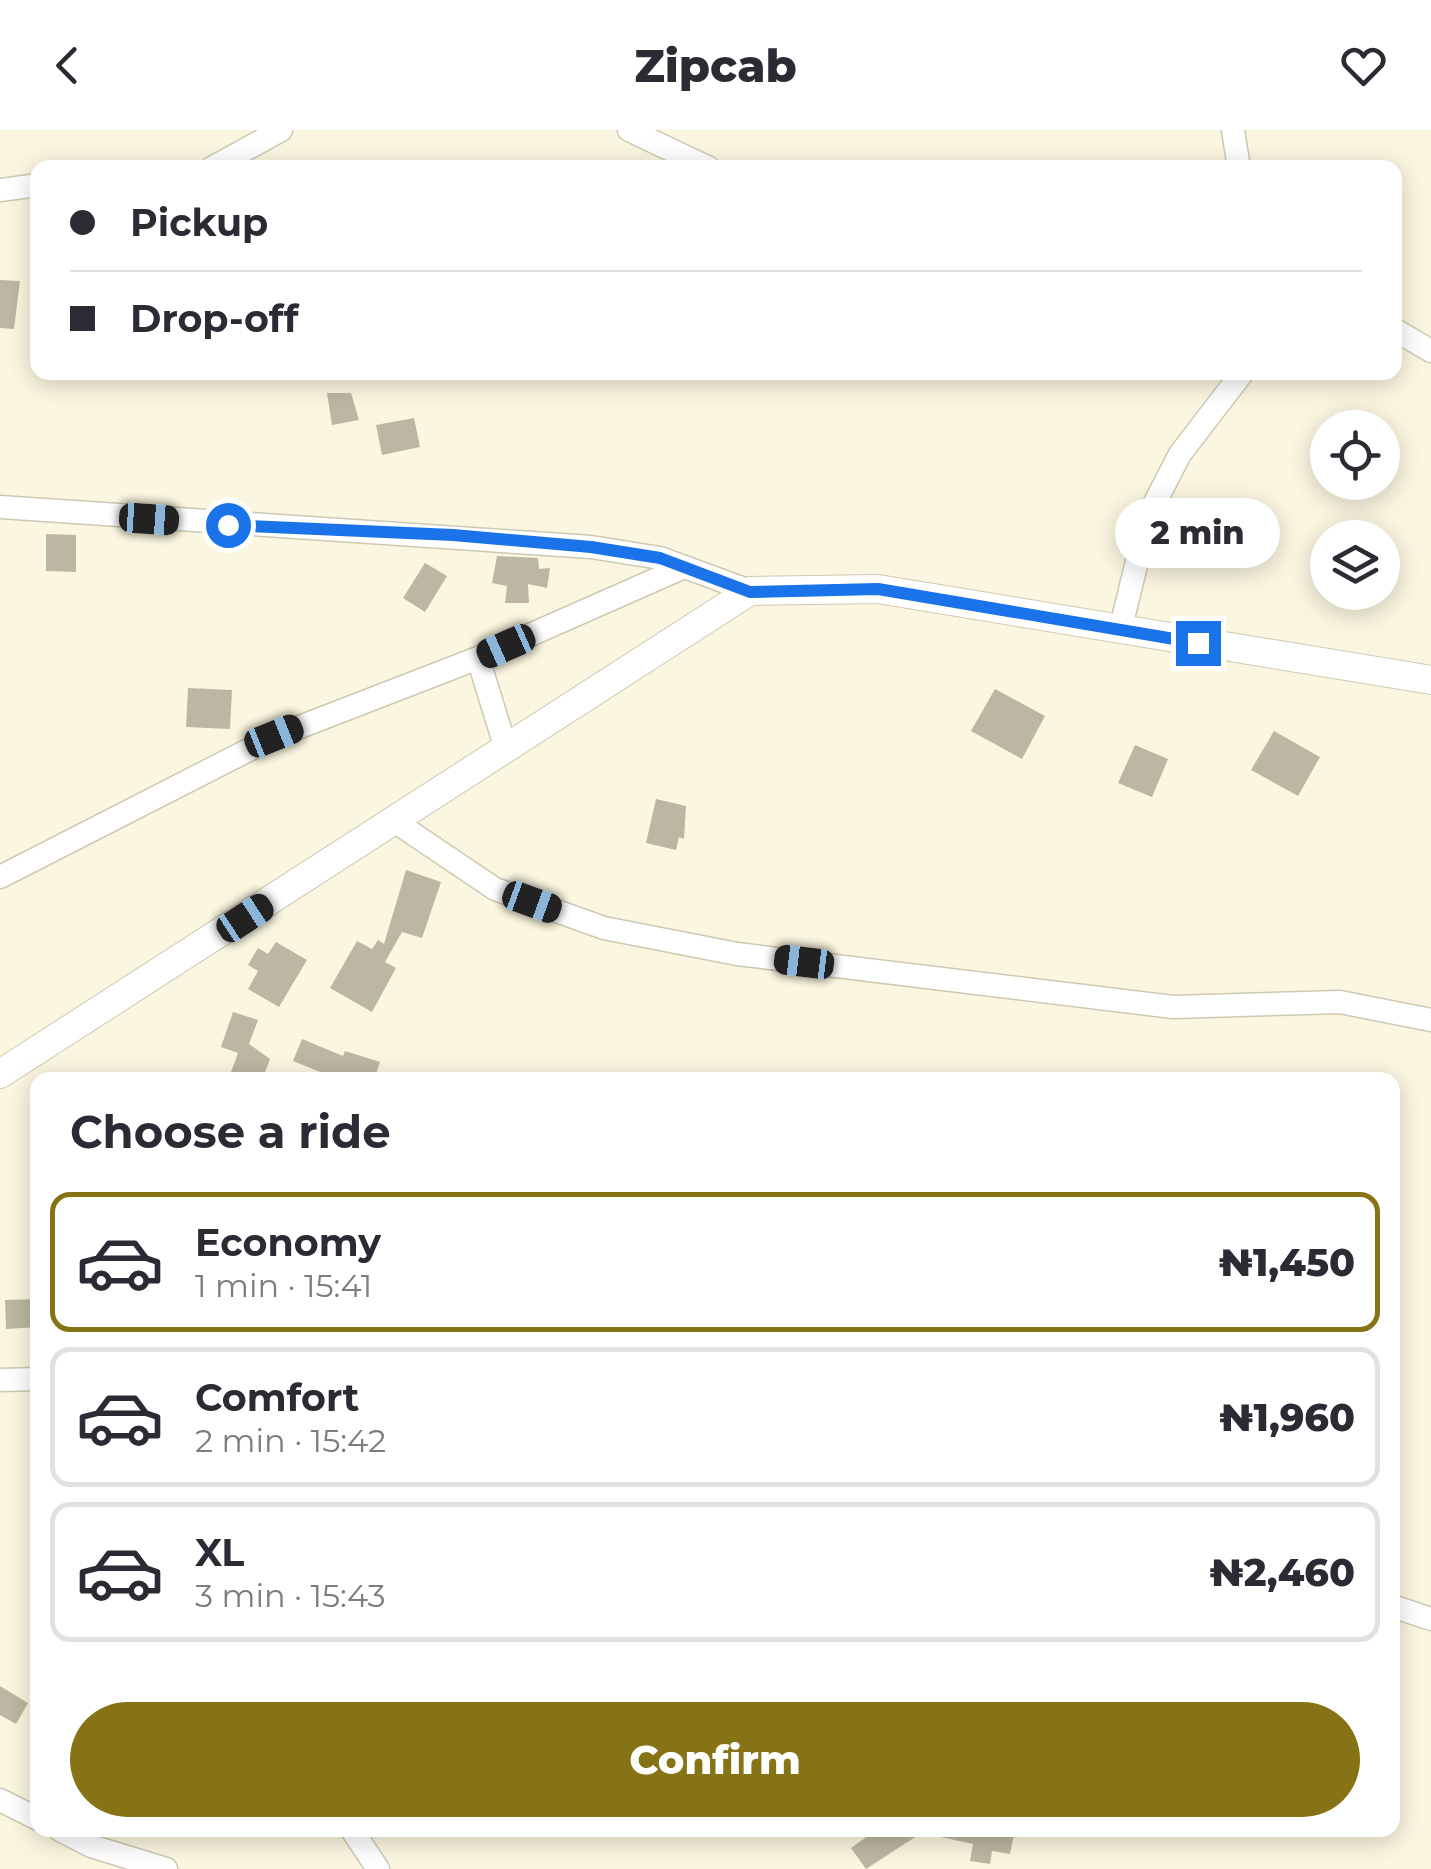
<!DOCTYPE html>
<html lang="en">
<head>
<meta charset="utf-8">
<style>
	:root { --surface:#fff; --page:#f2f2f3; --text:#2b2b33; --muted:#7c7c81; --line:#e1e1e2; --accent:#857315 }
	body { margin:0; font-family:Montserrat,sans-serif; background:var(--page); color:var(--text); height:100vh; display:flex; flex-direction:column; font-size:38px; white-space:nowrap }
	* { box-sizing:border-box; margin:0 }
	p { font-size:32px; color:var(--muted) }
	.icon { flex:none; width:55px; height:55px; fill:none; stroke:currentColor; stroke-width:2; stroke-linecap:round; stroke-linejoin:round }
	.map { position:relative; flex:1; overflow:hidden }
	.drawer { position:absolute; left:30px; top:942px; width:1370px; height:765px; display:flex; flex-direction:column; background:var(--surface); border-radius:20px; box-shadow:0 5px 25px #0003 }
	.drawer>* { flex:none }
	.hud { position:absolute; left:30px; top:30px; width:1372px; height:220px; border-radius:20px; box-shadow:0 5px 25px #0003; display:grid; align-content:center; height:220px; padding:0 40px; background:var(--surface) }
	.fabs { position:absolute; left:1310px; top:280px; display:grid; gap:20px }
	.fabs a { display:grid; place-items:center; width:90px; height:90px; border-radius:50%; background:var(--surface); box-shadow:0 5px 25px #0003; font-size:50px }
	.end { position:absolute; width:45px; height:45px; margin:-22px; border:12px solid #1a73e8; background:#fff; box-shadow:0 0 0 5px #fff }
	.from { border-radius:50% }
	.bubble { position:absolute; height:70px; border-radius:35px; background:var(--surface); box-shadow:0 5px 25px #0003; font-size:32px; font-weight:800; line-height:70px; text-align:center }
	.car { position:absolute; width:30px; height:60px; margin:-30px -15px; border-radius:12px; box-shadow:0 0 8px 2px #0007; background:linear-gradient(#222 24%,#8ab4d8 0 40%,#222 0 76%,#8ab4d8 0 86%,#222 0) }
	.hud b { display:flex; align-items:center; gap:35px; height:95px; font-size:38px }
	.hud b+b { border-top:2px solid var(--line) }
	.hud i { width:25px; height:25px; background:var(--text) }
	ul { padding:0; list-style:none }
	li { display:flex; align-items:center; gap:30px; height:140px; margin:0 20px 15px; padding:0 20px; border:5px solid var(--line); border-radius:20px }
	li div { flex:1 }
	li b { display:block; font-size:38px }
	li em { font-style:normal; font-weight:800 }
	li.selected { border-color:var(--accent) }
	li>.icon { width:90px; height:90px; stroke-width:1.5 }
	h2 { padding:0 40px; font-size:45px; line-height:120px }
	.primary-button { display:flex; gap:20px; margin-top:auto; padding:20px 40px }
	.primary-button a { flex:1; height:115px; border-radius:60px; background:var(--accent); color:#fff; font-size:40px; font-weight:800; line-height:115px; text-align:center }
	header { display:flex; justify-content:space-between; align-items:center; height:130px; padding:0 40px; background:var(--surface); font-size:45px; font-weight:800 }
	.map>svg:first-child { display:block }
	.building { fill:#bbb7a2 }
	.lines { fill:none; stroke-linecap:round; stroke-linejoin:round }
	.minor-casing { stroke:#cdc9b3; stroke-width:25 }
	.major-casing { stroke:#cdc9b3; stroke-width:30 }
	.minor { stroke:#fff; stroke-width:22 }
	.major { stroke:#fff; stroke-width:28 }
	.route { stroke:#1a73e8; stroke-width:12 }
</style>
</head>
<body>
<header><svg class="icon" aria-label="back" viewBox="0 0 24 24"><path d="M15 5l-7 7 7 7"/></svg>Zipcab<svg class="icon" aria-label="heart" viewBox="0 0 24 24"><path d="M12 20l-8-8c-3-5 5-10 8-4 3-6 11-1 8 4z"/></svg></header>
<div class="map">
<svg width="1431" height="1739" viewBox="0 0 1431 1739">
	<rect width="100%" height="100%" fill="#faf6e0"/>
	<!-- building -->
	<path class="building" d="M0 150 20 151 14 199 0 198Z
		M327 263H351L359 290 332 295Z
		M414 288 420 317 382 325 376 295Z
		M1163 389 1181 394 1179 403 1193 406 1185 435 1153 427Z
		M46 404 76 405V442L46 441Z
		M497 426 538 428 539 439 550 438 547 458 528 454 529 473H505L507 456 492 453Z
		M425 433 447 446 425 482 403 468Z
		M188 558 232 560 230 599 186 597Z
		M995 559 1045 586 1022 629 971 601Z
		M1274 601 1320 627 1298 666 1251 640Z
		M1135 615 1168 629 1152 667 1118 653Z
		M656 669 686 676 684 709 679 707 676 720 646 713Z
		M406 740 441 752 422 808 402 802 385 832 396 838 372 882 330 858 357 811 372 819 378 810 384 814Z
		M276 812 307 830 279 877 248 859 258 841 248 835 258 818 268 824Z
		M233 882 258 890 249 914 270 929 262 950H228L238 923 221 917Z
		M302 909 343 926 345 921 380 932 374 950H340L293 931Z
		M38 1169V1197L6 1199 5 1170Z
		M0 1556 28 1573 16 1594 0 1585Z
		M876 1700H926L866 1739 851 1718Z
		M936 1700H1015L1010 1724 992 1721 990 1734 970 1731 973 1714 936 1706Z"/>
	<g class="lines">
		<defs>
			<path id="minor" d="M629 0 709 38
				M1233 0 1239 38
				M212 38 281 0
				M0 60 38 55
				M1395 200 1431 221
				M0 377 591 417 660 428 750 461
				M1120 501 1148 386 1180 324 1243 242
				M478 528 506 619
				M394 691 495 759 604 798 737 824 1173 877 1340 872 1431 890
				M0 747 274 607 478 528 684 437
				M0 1250 38 1249
				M1392 1476 1431 1489
				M0 1670 38 1689
				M60 1700 91 1716 166 1739
				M352 1700 378 1739"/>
			<path id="major" d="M0 944 750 461 878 459 1431 550"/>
		</defs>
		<!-- minor casing -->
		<use href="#minor" class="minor-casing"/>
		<!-- major casing -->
		<use href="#major" class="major-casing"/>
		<!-- minor -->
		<use href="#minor" class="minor"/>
		<!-- major -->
		<use href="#major" class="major"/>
	</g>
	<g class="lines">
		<!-- route -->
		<path class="route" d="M228 395 453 405 591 417 660 428 750 462 878 459 1198 513"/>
	</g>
</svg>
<div class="fabs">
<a><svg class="icon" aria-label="locate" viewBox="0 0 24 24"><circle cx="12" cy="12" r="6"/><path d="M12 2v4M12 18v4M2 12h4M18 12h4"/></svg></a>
<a><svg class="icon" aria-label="layers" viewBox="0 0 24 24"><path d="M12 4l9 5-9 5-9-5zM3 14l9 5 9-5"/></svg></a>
</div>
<i class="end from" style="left:228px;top:395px"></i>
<i class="end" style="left:1198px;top:513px"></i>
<div class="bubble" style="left:1115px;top:368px;width:165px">2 min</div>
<i class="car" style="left:149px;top:389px;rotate:94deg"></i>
<i class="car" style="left:506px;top:516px;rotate:246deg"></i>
<i class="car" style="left:274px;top:606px;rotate:68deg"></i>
<i class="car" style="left:532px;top:772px;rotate:110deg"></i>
<i class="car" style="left:245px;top:788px;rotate:57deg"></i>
<i class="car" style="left:804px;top:832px;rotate:277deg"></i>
<div class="hud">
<b><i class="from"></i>Pickup</b>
<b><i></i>Drop-off</b>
</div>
<section class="drawer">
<h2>Choose a ride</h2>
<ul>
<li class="selected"><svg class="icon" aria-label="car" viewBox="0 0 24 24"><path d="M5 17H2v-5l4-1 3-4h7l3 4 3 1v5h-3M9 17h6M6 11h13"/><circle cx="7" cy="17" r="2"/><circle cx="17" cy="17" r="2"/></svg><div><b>Economy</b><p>1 min · 15:41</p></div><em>₦1,450</em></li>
<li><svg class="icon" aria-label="car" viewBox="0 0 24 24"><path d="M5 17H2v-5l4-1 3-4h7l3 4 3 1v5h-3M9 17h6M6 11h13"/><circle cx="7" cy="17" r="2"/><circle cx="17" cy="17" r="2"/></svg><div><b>Comfort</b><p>2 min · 15:42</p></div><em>₦1,960</em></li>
<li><svg class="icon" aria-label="car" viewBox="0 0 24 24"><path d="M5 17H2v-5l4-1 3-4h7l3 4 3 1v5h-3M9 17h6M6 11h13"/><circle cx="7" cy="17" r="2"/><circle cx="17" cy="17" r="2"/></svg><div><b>XL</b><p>3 min · 15:43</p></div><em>₦2,460</em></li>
</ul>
<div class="primary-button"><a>Confirm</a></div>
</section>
</div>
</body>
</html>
